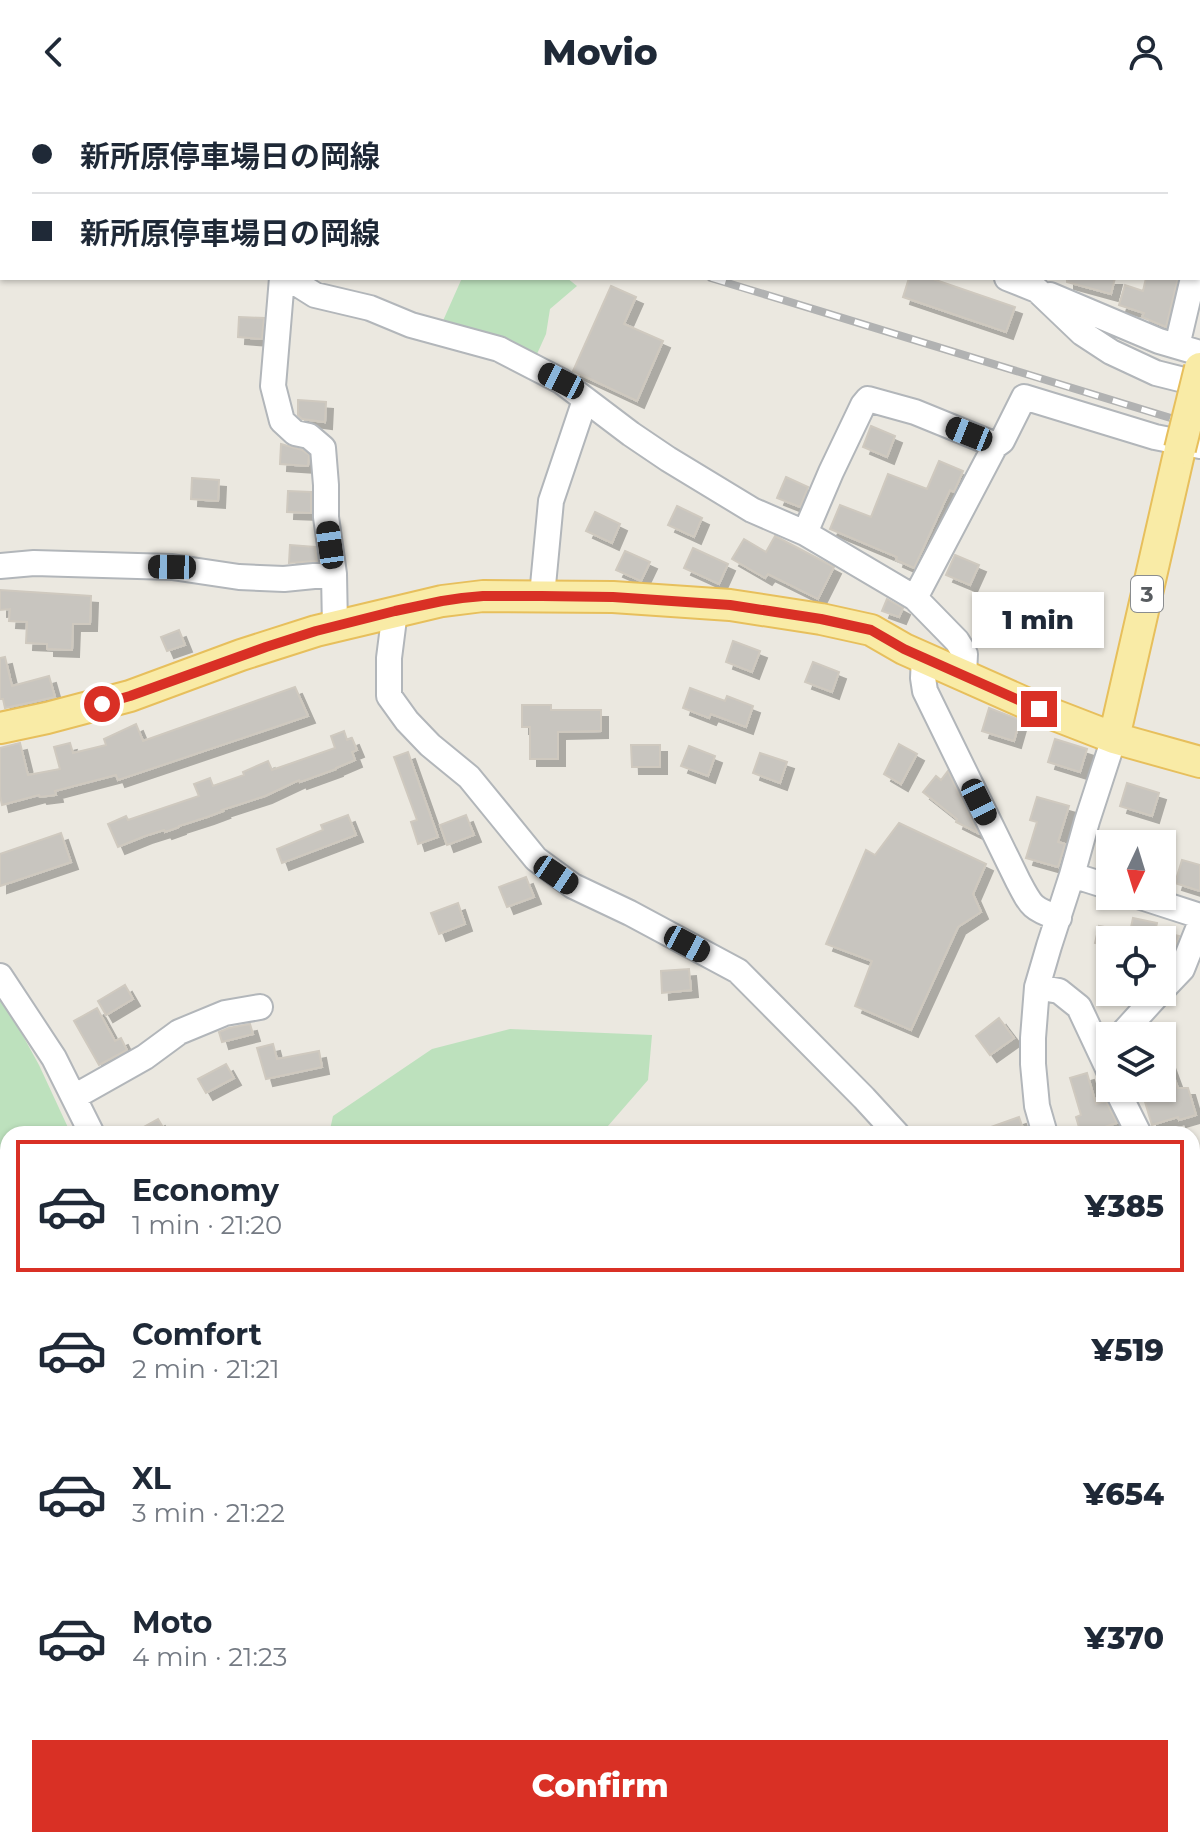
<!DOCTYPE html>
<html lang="en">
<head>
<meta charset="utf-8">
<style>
	:root { --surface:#fff; --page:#f2f2f3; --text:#1f2937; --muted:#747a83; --line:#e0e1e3; --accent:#d93025 }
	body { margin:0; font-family:Montserrat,"Noto Sans JP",sans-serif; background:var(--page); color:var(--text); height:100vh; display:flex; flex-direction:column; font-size:30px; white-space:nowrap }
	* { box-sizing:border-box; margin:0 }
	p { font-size:26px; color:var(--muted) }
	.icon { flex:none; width:44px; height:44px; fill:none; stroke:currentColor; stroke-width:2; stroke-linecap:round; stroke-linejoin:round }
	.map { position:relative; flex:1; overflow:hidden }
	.drawer { position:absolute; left:0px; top:1022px; width:1200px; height:722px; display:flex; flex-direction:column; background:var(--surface); border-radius:24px 24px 0 0; box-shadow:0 2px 6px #0004 }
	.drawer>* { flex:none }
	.top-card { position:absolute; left:0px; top:0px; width:1200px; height:176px; box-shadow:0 2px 6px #0004; display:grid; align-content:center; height:176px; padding:0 32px; background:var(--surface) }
	.needle { width:52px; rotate:184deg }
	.controls { position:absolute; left:1096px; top:726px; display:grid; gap:16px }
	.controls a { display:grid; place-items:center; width:80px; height:80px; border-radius:0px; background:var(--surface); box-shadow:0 2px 6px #0004; font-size:40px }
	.end { position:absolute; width:36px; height:36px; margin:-18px; border:10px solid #d93025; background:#fff; box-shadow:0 0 0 4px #fff }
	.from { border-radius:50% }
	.bubble { position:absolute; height:56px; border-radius:0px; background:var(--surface); box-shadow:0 2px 6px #0004; font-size:26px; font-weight:800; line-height:56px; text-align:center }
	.car { position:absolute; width:24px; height:48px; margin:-24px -12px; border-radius:10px; box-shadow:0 0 6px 2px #0007; background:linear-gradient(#222 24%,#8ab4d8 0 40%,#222 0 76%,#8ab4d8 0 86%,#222 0) }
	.top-card b { display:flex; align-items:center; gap:28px; height:76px; font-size:30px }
	.top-card b+b { border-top:2px solid var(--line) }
	.top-card i { width:20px; height:20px; background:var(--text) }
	ul { padding:14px 0 0; list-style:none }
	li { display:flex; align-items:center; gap:24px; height:132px; margin:0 16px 12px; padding:0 16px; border:4px solid transparent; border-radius:0px }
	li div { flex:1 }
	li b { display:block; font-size:30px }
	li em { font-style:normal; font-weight:800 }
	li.selected { border-color:var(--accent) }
	li>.icon { width:72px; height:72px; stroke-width:1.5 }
	.cta { display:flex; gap:16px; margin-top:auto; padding:16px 32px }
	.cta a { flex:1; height:92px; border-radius:0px; background:var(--accent); color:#fff; font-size:32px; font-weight:800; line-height:92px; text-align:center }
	header { display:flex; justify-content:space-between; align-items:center; height:104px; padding:0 32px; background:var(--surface); font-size:36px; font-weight:800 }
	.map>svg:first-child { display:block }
	.green { fill:#bde1bd }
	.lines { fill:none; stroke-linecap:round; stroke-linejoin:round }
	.river { stroke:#a1d4f9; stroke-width:30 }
	.building { fill:#c8c5bf; stroke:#cfc9bf; stroke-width:2; filter:url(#shadow) }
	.minor-casing { stroke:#b2b6ba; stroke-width:28 }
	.major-casing { stroke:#e7bf5c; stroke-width:34 }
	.minor { stroke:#fff; stroke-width:24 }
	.major { stroke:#f9eba6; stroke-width:30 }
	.rail-casing { stroke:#b1b2b2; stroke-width:8 }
	.rail { stroke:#fff; stroke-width:5; stroke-dasharray:15; stroke-linecap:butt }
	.major-bridge-casing { stroke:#e7bf5c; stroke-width:34; stroke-linecap:butt }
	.major-bridge { stroke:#f9eba6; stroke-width:30 }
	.route { stroke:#d93025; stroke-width:10 }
	.labels { text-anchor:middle; stroke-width:6; stroke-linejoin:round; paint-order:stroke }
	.shield { fill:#fff; stroke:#8a8d90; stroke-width:2 }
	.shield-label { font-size:22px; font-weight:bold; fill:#585c60 }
</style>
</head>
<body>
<header><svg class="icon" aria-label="back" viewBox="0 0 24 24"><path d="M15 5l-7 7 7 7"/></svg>Movio<svg class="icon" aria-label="person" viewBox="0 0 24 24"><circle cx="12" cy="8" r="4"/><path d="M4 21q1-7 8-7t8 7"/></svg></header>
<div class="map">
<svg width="1200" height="1743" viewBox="0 0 1200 1743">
	<defs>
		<filter id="shadow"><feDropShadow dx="7" dy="7" stdDeviation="0" flood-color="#0004"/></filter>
	</defs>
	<rect width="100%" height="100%" fill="#ebe8e0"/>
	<!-- green -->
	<path class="green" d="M462 174H567L577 182 550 205 546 230 537 250 442 219Z
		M0 890 39 961 71 1030H8V1209L0 1212Z
		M510 925 652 931 648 976 601 1030H329L333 1012 432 945Z
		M0 1651 8 1671V1736H36L40 1743H0Z
		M273 1736H921L912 1743H276Z"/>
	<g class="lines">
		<!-- river -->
		<path class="river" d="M1192 1573 1200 1572
			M972 1743 979 1736"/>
	</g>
	<!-- building -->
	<path class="building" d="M909 174H930L1015 203 1006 228 903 193Z
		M1067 174H1115L1111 190 1067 178Z
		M1146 174H1178L1166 223 1142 213 1144 209 1119 201 1125 181 1143 187Z
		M611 182 636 193 624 220 663 237 637 297 573 267Z
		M239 213 264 214 262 235 238 233Z
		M298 296 326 298 325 318 302 315 298 311Z
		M871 322 895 332 887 353 863 343Z
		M281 340 302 346 309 351 308 362 280 360Z
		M939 357 963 367 954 388 950 386 914 464 896 456 897 453 830 425 840 401 871 413 888 370 927 385Z
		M786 373 808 383 800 403 777 394Z
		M192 374 219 376 218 397 191 395Z
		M288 387 311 388V409L287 408Z
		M677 402 702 414 694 433 668 421Z
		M595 408 620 420 612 439 586 427Z
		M775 432 834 463 818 495 768 470 765 474 732 455 744 435 766 448Z
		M290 441 315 443 317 457 289 459Z
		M693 444 728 460 719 480 684 464Z
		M625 447 650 458 641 477 616 466Z
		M955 451 979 461 970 481 946 471Z
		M0 486 91 492 90 520H73L72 546 47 545V540L26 539 27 518 9 517 10 505 0 506Z
		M887 495 903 504 899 513 882 507Z
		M179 526 185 541 167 547 161 533Z
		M733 537 760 547 752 568 726 558Z
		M5 553 12 582 49 572 55 593 5 604 3 595H0V554Z
		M813 558 839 568 832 588 805 578Z
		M295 583 308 612 118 676 116 671 55 687 56 691 40 693 39 691 2 701 0 692V644L20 639 28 671 60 665 54 643 70 639 73 649 106 641 104 635 136 620 143 637Z
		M690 584 725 597 727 592 753 602 746 623 711 610 709 614 683 604Z
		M522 601H551V606H601V627L558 628V655H530V623H522Z
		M989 604 1020 616 1014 637 982 627Z
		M344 627 347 636 352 634 357 646 352 648 355 656 336 664V665L300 678 299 676 265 692 222 706 223 707 207 713 179 722V723L165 728 164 726 145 732 118 743 108 720 126 712 128 716 199 692 194 680 210 674 213 682 244 671 243 668 268 657 272 666 335 644 331 632Z
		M1055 635 1087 645 1080 668 1048 658Z
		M899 640 917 650 901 680 884 670Z
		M631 641H660V663H632Z
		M689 642 715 652 708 672 681 662Z
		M408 648 438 733 418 740 411 718 417 716 394 653Z
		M760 649 787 658 780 679 753 669Z
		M948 667 978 729 956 718 957 715 923 688 936 672 941 676Z
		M1127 679 1159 689 1152 712 1120 702Z
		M1037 693 1069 702 1058 738 1065 740 1058 763 1026 754 1037 718 1030 716Z
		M348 711 356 731 282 759 277 745 323 726 321 721Z
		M466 711 474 731 447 741 440 721Z
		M899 719 986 760 973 790 981 808 958 823 911 926 855 902 872 857 826 840 866 746 875 751Z
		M61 729 71 758 0 782V750Z
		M1182 756 1200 761V787L1175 779Z
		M526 773 534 793 507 803 499 783Z
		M458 799 465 820 439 830 431 809Z
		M1133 814 1157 819 1153 836 1137 832 1136 836H1110V842L1095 839 1099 822 1130 828Z
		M1166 829 1179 832 1173 848 1163 846Z
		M689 865 691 886 662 889 661 867Z
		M125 881 133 895 106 911 98 897Z
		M97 904 115 937 121 934 127 946 99 961 74 917Z
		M999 914 1014 934 990 951 976 932Z
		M250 920 253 930 222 938 219 928 229 924Z
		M273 940 277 955 319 947 322 963 266 975 257 944Z
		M1162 946H1164L1178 984H1188L1196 1011 1179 1016 1178 1013 1152 1021 1145 998 1151 996 1147 984H1162Z
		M226 960 234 974 206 989 198 975Z
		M1087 969 1096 1000 1106 997 1117 1019 1098 1025 1099 1030H1081L1076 1013 1081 1011 1070 974Z
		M1019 1013 1025 1030H977V1028Z
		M158 1015 167 1030H131Z"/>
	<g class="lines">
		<defs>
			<path id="minor" d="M625 0 629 2
				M961 0 965 2
				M801 2 802 0
				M1011 2 1012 0
				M1097 2 1098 0
				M0 22H2
				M1198 100H1200
				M1198 156 1200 148
				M282 174 273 282 282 317 295 329 309 332 323 344 326 381V413L334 470 335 523
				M288 174 315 191 370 204 411 221 499 245 561 277 631 330 668 355 752 406 805 429 915 494 957 537 965 550 964 571
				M1007 174 1037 186 1082 229 1111 248 1156 269 1200 280
				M1050 191 1159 237 1200 249
				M1177 242 1193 174
				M805 429 831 368 863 301 868 295 915 308 996 341
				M0 462 34 459 172 463 239 473 284 475 334 470
				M542 492 551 397 585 296
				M915 494 995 342 1002 337 1024 293 1155 333 1200 342
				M395 507 389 554V592L407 617 430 641 469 673 536 755 573 782 630 809 738 867 864 994 897 1030
				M924 553 923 574 925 587 1018 777C1031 802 1032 805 1059 814
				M1072 771 1110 783
				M1138 792 1200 812
				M0 872 54 954 92 1030
				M1037 883 1059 887 1079 903 1110 969
				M1162 886 1182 865 1200 820
				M1120 932 1160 888
				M1116 984 1139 1030
				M74 993 145 953 179 928 225 909 260 903
				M1045 1030 1037 1002 1033 960V934L1037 883 1049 842 1072 771 1087 717 1114 634
				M1192 1065 1200 1069
				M1192 1241 1200 1250
				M1192 1387V1390
				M301 1743 302 1736"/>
			<path id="major" d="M0 624 47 614 130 592 241 551 316 527 442 497 483 492 613 493 730 501 821 515 871 526 904 545 1039 605 1114 634 1200 658
				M1114 634 1180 345"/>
		</defs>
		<!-- minor casing -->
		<use href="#minor" class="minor-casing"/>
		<!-- major casing -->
		<use href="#major" class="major-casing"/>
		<!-- minor -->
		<use href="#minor" class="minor"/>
		<!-- major -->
		<use href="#major" class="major"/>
		<defs>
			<path id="rail" d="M142 0 149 2
				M182 0 189 2
				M711 174 1200 323
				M1192 1499 1200 1492
				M928 1743 936 1736"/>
		</defs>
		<!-- rail casing -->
		<use href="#rail" class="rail-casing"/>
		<!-- rail -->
		<use href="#rail" class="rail"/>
		<defs>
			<path id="major-bridge" d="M1180 345 1200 264"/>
		</defs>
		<!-- major-bridge casing -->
		<use href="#major-bridge" class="major-bridge-casing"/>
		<!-- major-bridge -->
		<use href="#major-bridge" class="major-bridge"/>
	</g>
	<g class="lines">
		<!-- route -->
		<path class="route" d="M102 600 130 592 266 543 316 527 395 507 442 497 462 494 483 492H542L613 493 730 501 821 515 871 526 904 545 1039 605"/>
	</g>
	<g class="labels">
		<!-- shield labels -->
		<rect class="shield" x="1131" y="472" width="32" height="36" rx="6"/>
		<g class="shield-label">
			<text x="1147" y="498">3</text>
		</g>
	</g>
</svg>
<div class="controls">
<a><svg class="needle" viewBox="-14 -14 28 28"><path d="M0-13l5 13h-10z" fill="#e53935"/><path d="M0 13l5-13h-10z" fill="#747a83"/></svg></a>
<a><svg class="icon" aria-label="locate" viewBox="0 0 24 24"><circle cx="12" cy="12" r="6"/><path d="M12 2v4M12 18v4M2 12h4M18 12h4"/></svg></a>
<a><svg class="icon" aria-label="layers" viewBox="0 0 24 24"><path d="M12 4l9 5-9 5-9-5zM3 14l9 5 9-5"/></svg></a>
</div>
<i class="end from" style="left:102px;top:600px"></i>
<i class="end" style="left:1039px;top:605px"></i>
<div class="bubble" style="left:972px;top:488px;width:132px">1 min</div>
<i class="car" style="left:561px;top:277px;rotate:297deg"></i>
<i class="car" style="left:969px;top:330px;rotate:292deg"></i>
<i class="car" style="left:330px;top:441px;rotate:352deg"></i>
<i class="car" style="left:172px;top:463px;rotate:271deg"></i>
<i class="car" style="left:979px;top:698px;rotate:154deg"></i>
<i class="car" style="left:556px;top:771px;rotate:124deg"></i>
<i class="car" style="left:687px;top:840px;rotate:118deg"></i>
<div class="top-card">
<b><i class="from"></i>新所原停車場日の岡線</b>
<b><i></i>新所原停車場日の岡線</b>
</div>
<section class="drawer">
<ul>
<li class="selected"><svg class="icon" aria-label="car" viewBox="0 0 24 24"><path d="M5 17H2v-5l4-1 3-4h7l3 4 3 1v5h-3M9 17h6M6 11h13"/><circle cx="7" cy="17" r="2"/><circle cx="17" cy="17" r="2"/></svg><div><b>Economy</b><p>1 min · 21:20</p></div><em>¥385</em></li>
<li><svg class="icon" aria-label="car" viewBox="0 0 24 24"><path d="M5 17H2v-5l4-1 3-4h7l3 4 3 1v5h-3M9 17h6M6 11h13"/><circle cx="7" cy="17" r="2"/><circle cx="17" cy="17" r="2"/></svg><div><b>Comfort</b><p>2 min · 21:21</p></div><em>¥519</em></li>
<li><svg class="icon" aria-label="car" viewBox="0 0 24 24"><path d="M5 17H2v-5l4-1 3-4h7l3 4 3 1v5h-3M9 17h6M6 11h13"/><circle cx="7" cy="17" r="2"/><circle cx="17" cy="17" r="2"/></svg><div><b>XL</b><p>3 min · 21:22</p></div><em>¥654</em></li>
<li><svg class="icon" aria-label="car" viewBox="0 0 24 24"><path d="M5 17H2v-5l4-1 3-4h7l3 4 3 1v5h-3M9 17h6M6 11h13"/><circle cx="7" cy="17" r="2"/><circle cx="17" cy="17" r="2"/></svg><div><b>Moto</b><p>4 min · 21:23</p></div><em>¥370</em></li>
</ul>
<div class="cta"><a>Confirm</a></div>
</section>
</div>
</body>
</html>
